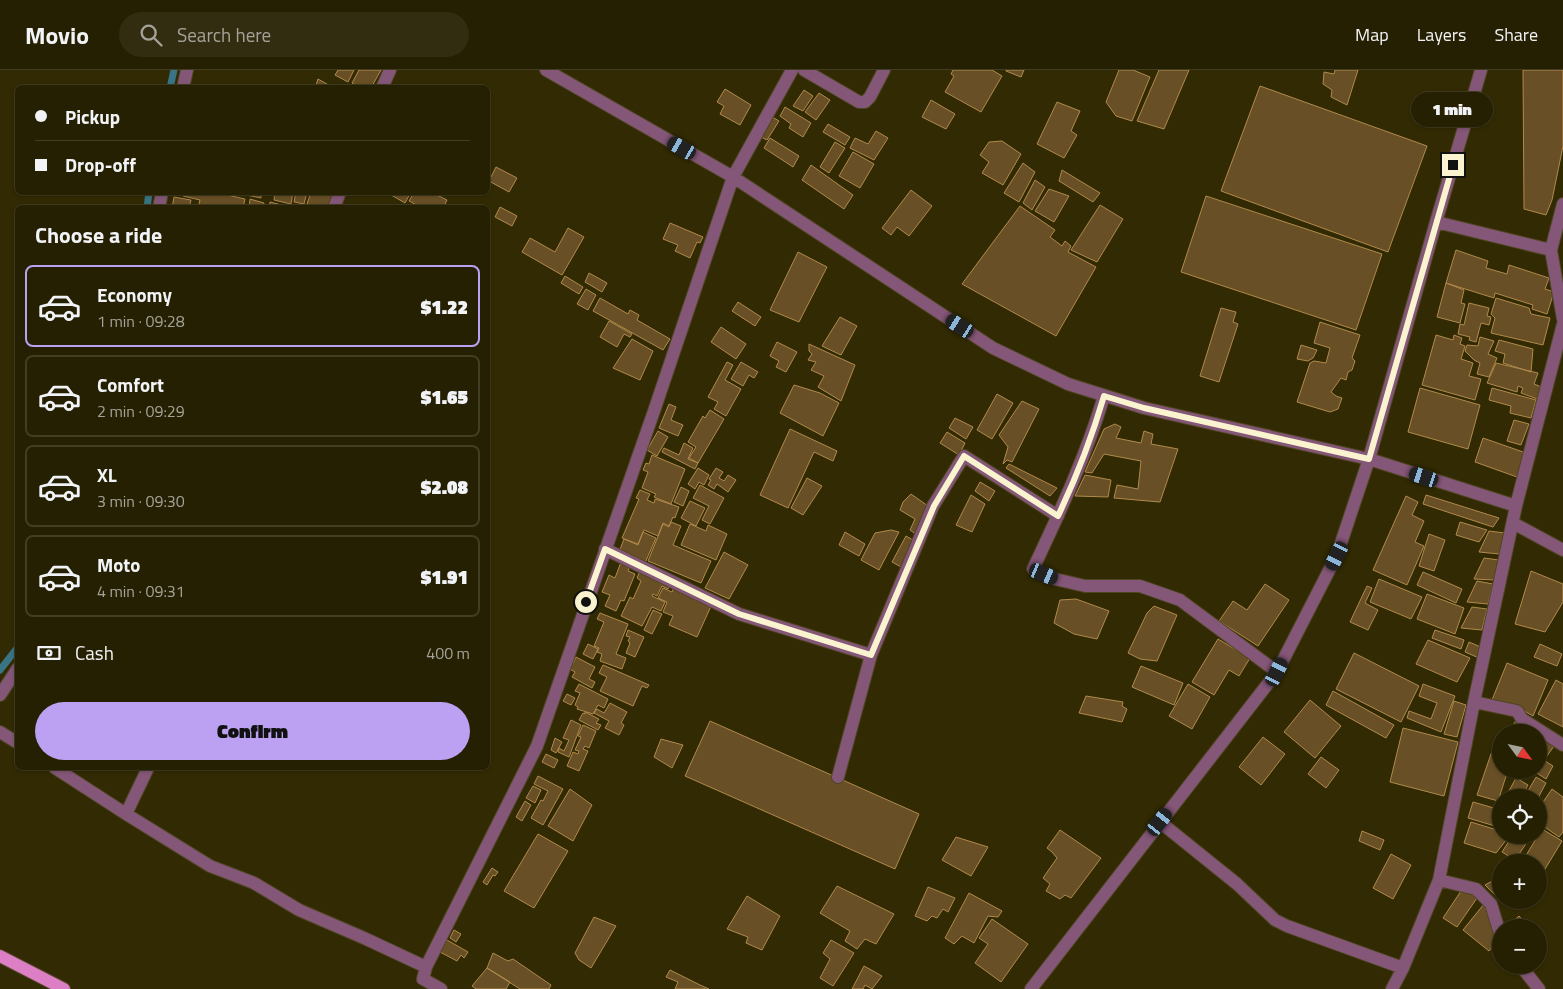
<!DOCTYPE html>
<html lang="en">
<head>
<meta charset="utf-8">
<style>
	:root { --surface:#262002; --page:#322d11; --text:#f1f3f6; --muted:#a4a399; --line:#423e24; --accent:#bca0f2 }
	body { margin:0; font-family:"Titillium Web",sans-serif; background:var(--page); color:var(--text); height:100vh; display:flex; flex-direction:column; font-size:19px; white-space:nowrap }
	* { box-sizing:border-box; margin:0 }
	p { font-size:16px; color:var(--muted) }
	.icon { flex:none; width:28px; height:28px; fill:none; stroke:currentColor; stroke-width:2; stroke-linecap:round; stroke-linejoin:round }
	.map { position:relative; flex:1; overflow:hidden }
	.side { position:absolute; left:15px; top:135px; width:475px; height:565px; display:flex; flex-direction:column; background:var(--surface); border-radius:8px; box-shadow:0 1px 4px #0004,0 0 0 1px var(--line) }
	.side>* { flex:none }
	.guide { position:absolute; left:15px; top:15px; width:475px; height:110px; border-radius:8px; box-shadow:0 1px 4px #0004,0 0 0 1px var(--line); display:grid; align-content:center; height:110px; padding:0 20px; background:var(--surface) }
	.needle { width:32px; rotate:123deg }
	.tools { position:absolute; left:1492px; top:654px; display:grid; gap:10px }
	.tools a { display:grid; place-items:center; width:55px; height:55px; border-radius:50%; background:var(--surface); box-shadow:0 1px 4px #0004,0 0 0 1px var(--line); font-size:25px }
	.end { position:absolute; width:22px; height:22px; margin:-11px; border:6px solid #faf3d0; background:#111; box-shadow:0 0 0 2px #111 }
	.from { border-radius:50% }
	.bubble { position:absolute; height:35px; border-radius:18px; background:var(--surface); box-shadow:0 1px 4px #0004,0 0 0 1px var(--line); font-size:16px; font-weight:800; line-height:35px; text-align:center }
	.car { position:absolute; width:15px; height:30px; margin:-15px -8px; border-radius:6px; box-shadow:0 0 4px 1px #0007; background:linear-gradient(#222 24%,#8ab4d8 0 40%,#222 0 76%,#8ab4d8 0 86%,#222 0) }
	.guide b { display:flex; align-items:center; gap:18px; height:48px; font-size:19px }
	.guide b+b { border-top:1px solid var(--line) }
	.guide i { width:12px; height:12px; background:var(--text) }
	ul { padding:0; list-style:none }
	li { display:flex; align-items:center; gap:15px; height:82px; margin:0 10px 8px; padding:0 10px; border:2px solid var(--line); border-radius:8px }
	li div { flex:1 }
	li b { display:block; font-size:19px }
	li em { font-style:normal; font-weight:800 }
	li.current { border-color:var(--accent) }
	li>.icon { width:45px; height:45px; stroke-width:1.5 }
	h2 { padding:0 20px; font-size:22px; line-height:60px }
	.pay { display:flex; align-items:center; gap:12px; height:55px; padding:0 20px; font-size:19px }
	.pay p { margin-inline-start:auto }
	.primary-button { display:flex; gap:10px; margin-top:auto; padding:10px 20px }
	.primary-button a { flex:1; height:58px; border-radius:30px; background:var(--accent); color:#111; font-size:20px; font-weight:800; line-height:58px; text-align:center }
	header { display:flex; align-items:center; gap:30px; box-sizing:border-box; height:70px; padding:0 25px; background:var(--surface); border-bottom:1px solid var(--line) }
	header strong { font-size:24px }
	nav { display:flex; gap:28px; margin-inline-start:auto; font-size:18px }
	.search { width:350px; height:45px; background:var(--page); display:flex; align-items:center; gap:12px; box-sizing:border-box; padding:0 18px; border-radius:28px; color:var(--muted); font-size:19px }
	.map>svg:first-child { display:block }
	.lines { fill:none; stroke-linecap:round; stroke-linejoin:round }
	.stream { stroke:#387484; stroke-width:7 }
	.building { fill:#684f25; stroke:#b18a4b }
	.minor-casing { stroke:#4e4620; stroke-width:14 }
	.major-casing { stroke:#4e4620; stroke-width:14 }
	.minor { stroke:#845677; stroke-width:12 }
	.major { stroke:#dd7fc4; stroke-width:12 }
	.route { stroke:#faf3d0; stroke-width:6 }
</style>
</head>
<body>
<header>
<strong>Movio</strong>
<div class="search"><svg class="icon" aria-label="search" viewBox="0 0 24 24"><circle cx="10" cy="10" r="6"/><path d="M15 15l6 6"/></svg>Search here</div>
<nav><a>Map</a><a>Layers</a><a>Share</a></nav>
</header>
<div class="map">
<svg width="1563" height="919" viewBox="0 0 1563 919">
	<rect width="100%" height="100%" fill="#322a03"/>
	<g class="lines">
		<!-- stream -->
		<path class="stream" d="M170 18 174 0
			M147 138 149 122
			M0 600 18 577"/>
	</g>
	<!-- building -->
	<path class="building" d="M338 0H354L348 12 335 5Z
		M359 0H381L371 18H361L352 13Z
		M953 0H992L1002 6 981 42 945 22 954 6 951 4Z
		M1006 0H1024L1021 7 1006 1Z
		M1119 0H1133L1150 7 1132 51 1116 46 1106 32Z
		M1159 0H1189L1164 59 1137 51Z
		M1335 0H1358L1347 35 1331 27 1332 20 1323 14 1324 2 1334 4Z
		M1523 0H1563V76L1552 130 1546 145 1524 139Z
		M318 9 334 18H315Z
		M1260 16 1427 76 1388 182 1221 121Z
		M725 19 751 35 740 55 720 44 724 36 717 32Z
		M804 20 813 26 803 41 793 36Z
		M819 23 830 30 816 50 805 42Z
		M931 30 955 44 946 59 922 47Z
		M1057 32 1080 41 1071 61 1077 65 1064 88 1037 74Z
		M785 37 811 53 803 67 789 58 791 54 780 46Z
		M769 45 779 51 767 70 757 65Z
		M828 54 850 67 845 75 823 62Z
		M876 61 888 68 874 90 850 78 855 68 868 74Z
		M770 68 799 86 793 97 764 78Z
		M1002 71 1021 84 1003 115 982 103 989 92 980 85 989 72Z
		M835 72 845 78 829 103 820 97Z
		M853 82 874 94 860 118 839 106Z
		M1023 93 1035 102 1019 132 1004 123Z
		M811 95 853 125 844 139 802 110Z
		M496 97 517 108 509 122 489 111Z
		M1062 100 1100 123 1093 132 1059 111Z
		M1035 110 1045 117 1032 140 1023 133Z
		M1049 119 1069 126 1054 152 1035 141Z
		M911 120 932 136 909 166 897 157 891 165 882 158Z
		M184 122H214L245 129 243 138H198L200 130 183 126Z
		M231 122H261V128Z
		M275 122H293L291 134 274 130Z
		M296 122H307L304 134 294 132Z
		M311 122H333L329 138H319L307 134Z
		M386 122H411L405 133Z
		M414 122H431L447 130 443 138H422L409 131Z
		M1206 126 1382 184 1356 260 1181 202Z
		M174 127 191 130 189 138H172Z
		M250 129 264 133 263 138H249Z
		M270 132 289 137V138H269Z
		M1100 135 1123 149 1097 192 1071 180Z
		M1020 136 1055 160 1050 167 1062 176 1065 171 1071 176 1068 182 1096 197 1056 266 962 214Z
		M500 137 517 146 512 156 495 147Z
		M670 153 703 167 700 173 697 172 690 188 675 181 678 175 663 169Z
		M568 158 584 167 562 205 522 182 530 168 555 182Z
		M1456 180 1488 191 1486 198 1507 204 1509 195 1549 208 1545 219 1554 222 1547 244 1532 239 1533 235 1495 223 1494 228 1446 213Z
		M798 182 827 197 799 252 770 240Z
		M589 203 607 213 602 222 585 212Z
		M565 206 583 217 579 224 561 213Z
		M1446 213 1464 220 1461 233 1465 234 1460 253 1437 247Z
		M586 219 596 225 588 240 577 234Z
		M600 228 628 244 630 240 639 245 637 250 670 269 663 280 593 241Z
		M1496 228 1529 238 1531 244 1550 248 1543 275 1491 263 1495 248 1491 244Z
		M738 232 761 247 755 256 732 241Z
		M1469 233 1489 238 1487 246 1491 247 1489 255 1481 253 1476 272 1469 270 1470 267 1458 264 1460 254 1464 255Z
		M1221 238 1236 242 1233 252 1238 254 1219 312 1200 306Z
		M840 247 857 256 841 285 822 276Z
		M609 251 632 264 630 267 624 264 617 277 600 267Z
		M1320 252 1360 265 1352 288 1355 291 1352 300 1348 302 1346 310 1341 308 1331 322 1336 326 1342 328 1338 339 1330 342 1297 332 1310 293 1314 291 1326 293 1330 278 1314 273Z
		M721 257 746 274 736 289 711 272Z
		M1436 265 1453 270 1454 265 1462 268 1460 274 1465 276 1461 289 1473 293 1469 306 1481 309 1475 330 1422 315Z
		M1480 267 1494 271 1488 284 1497 288 1489 307 1477 304 1480 293 1474 290 1465 281 1467 275 1478 276Z
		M632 269 653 281 640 310 613 298Z
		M1499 270 1533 279 1531 302 1503 293 1505 284 1495 281Z
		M777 272 797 282 786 302 776 297 779 291 770 286Z
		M809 274 855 295 841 331 818 317 824 306 811 300 816 292 808 290 812 284 809 281Z
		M1301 275 1317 280 1313 288 1308 291 1297 289Z
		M727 292 733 295 725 310 741 319 726 346 714 339 718 332 708 327Z
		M741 292 758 302 754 308 749 305 743 316 731 309Z
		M1496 293 1538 303 1534 314 1544 318 1540 330 1521 323 1523 318 1518 316 1517 322 1487 313Z
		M794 315 820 323 839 333 823 366 780 343Z
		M1420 318 1480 335 1468 379 1408 362Z
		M1492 318 1536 330 1531 348 1510 343 1511 336 1489 330Z
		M997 324 1013 333 992 369 977 360Z
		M1022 331 1039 339 1012 392 1007 390 1003 394 1008 377 999 365Z
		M669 334 676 337 671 350 683 355 678 366 659 358Z
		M710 340 724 349 698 393 689 388 696 377 688 372 703 346 705 348Z
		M955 348 973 357 966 369 949 358Z
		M1514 350 1529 354 1521 375 1507 371Z
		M1115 354 1121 357 1116 368 1141 373 1144 361 1153 364 1151 374 1178 379 1160 432 1114 428 1117 415 1138 419 1141 391 1104 384 1092 403 1085 402 1104 359Z
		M790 359 837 381 833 391 814 382 788 438 760 425Z
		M658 361 668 367 657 386 647 380Z
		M947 362 965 373 959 385 940 373Z
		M1483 368 1526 383 1517 407 1475 392Z
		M684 373 693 378 688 389 698 393 695 399 662 382 664 378 679 385Z
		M652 385 685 399 671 434 654 427 656 424 642 418 648 402 643 400 646 393 649 394Z
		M1009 394 1057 418 1050 426 1006 398Z
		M698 398 709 405 704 415 699 412 695 419 688 414Z
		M716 398 723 402 719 408 724 411 728 405 736 410 728 422 717 414 714 419 708 415 711 410 709 409Z
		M1085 405 1111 410 1108 427 1075 426Z
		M807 408 822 416 803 445 791 438Z
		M980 412 995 421 989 431 975 421Z
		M700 415 724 428 710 454 702 450 709 436 693 428Z
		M681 417 689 421 683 436 674 432Z
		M640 420 650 424 647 430 654 433 655 429 679 437 675 448 673 447 669 456 663 453 658 466 644 460 638 474 622 468 639 429 636 428Z
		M911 424 928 436 917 465 910 460 915 449 900 440 903 432Z
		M971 425 985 434 972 462 956 455Z
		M1426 425 1499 448 1493 457 1423 434Z
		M1406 426 1418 432 1412 445 1424 451 1415 472 1424 476 1407 515 1373 500Z
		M690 431 705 438 696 456 681 448Z
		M671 452 681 456 673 475 711 491 701 513 648 491 663 454 669 457Z
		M1460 452 1487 460 1479 472 1456 465Z
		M690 454 706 461 708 455 727 464 716 490 681 475Z
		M891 460 899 462 879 500 861 490 875 463Z
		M1489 461 1505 463 1500 484 1479 482Z
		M643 462 656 468 645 493 619 482 624 469 638 475Z
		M845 462 865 474 859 486 839 475Z
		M1429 464 1445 470 1434 501 1419 496Z
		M906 466 913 470 903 498 892 492Z
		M724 482 748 495 729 529 705 518Z
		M1484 488 1499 490 1494 510 1474 509Z
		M621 492 630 496 628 501 635 504 624 531 621 530 616 541 605 536 610 525 602 522 609 505 615 508Z
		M640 501 671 513 668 519 662 516 657 526 653 524 652 526 665 532 661 541 652 537 642 556 621 546 630 527 633 529 641 511 637 508Z
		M1531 501 1563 514V532L1545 562 1515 554Z
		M1423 502 1462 519 1456 533 1417 515Z
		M1379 509 1422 527 1411 549 1370 532Z
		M1477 511 1493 514 1488 534 1467 532Z
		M1265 514 1289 530 1258 576 1219 551 1233 531 1247 540Z
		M1367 516 1372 518 1365 533 1378 540 1368 560 1350 552Z
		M674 517 712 534 697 567 669 555 673 546 663 542 667 532 658 528 663 518 672 522Z
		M1427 524 1464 538 1455 564 1417 549Z
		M1076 529 1109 541 1097 569 1074 564 1054 553 1060 530Z
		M1154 536 1177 545 1157 591 1140 589 1128 583 1147 543Z
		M1472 537 1487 539 1482 560 1461 558Z
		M653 540 662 544 652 564 644 560Z
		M600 543 628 554 616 584 626 588 622 599 600 591 602 584 597 582 599 578 594 576 604 552 597 549Z
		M628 560 644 567 635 587 626 583 630 573 628 571 630 567 626 566Z
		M1435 560 1464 570 1461 579 1432 568Z
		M1218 569 1250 588 1239 606 1229 600 1214 625 1192 612Z
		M1428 570 1470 588 1457 612 1416 594Z
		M1469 572 1483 578 1479 588 1465 582Z
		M588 574 598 579 593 589 583 584Z
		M1540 574 1562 584 1557 596 1534 587Z
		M1354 583 1419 616 1401 652 1336 619Z
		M576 587 595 597 589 609 595 612 592 618 572 607 575 602 570 599Z
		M1507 593 1548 610 1533 646 1514 635 1492 630Z
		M603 595 649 615 647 618 642 616 633 636 600 621 607 607 599 603Z
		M1141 596 1183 613 1174 635 1132 617Z
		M1556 610 1563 614V657L1538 644Z
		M579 614 608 629 604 638 598 635 593 644 577 639 578 637 575 635 580 623 575 621Z
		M1188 614 1210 627 1192 659 1169 646Z
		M1423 614 1455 626 1441 662 1407 648 1409 641 1431 649 1437 633 1419 626Z
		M1333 621 1394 655 1386 668 1326 635Z
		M567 624 575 628 571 635 563 631Z
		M1086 626 1123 632 1122 636 1127 639 1122 652 1079 643Z
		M1310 630 1341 656 1315 688 1284 662Z
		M1454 631 1466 635 1457 667 1444 664Z
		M610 633 627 642 621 653 624 655 619 665 605 658 609 651 594 643 597 639 604 643Z
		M585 642 599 649 596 653 601 655 598 660 579 650 583 643 585 644Z
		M1517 649 1536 662H1517L1511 658Z
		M571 650 581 655 569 687 558 682 559 678 564 681 569 670 563 668Z
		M710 651 919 744 895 799 685 706Z
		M583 655 596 661 589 678 585 676 583 679 588 681 579 701 567 696 573 682 578 684 579 681 575 680 581 667 578 666Z
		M1403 658 1458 672 1444 726 1390 712Z
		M1539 665 1554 676 1547 686 1539 681Z
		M1263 667 1285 684 1261 715 1239 697Z
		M555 668 562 672 556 683 551 680Z
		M661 669 683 675 672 698 654 687Z
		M1492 681 1501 684V700H1508L1498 731 1477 725Z
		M546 684 558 690 554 698 542 692Z
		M1321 687 1339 700 1326 718 1308 704Z
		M1539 687 1553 696 1546 709 1532 700H1539Z
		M1511 700H1524L1519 707 1510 701Z
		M538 706 563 719 543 755 531 748 541 730 543 731 548 721 534 714Z
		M1536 707 1546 713 1538 728H1524Z
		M1516 708 1528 715 1521 728H1505Z
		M533 716 541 720 535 733 526 728Z
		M570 719 592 735 573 771 548 756Z
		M1552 719 1563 727V762L1559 767 1539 753V738Z
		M525 731 531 735 522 751 516 747Z
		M1473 732 1501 740 1495 756 1468 748Z
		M1471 752 1497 760 1501 754V765H1510L1496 783 1464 773Z
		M1542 759 1562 771 1542 804 1539 802V792H1522Z
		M1060 760 1101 788 1071 828 1065 825 1060 829 1046 821 1050 814 1043 808 1057 788 1052 782 1047 778Z
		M1362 761 1384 770 1380 780 1359 771Z
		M538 764 568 781 534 838 504 821Z
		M1513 765H1532L1515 790 1502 782Z
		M956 767 988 777 971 806 942 790Z
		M1391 784 1411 795 1393 829 1373 818Z
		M492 798 498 802 495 806 493 805 487 815 483 812Z
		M1501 806V824L1498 828 1485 815Z
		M1539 809 1545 812 1539 823Z
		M837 816 894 844 876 874 865 869 857 879 845 871 850 861 820 843Z
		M928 817 955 828 948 842 943 839 937 848 932 846 927 851 915 846Z
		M1463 818 1477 828 1457 857 1443 848Z
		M969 823 1002 841 998 847 988 846 974 873 962 866 954 874 945 868Z
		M747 826 780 846 762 880 746 873 748 867 727 859Z
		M1484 834 1498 870 1489 881 1463 860Z
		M1519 846 1529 858H1508L1507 857Z
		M594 847 616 856 591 898 579 890 575 883Z
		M992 849 1028 874 1001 912 975 893 988 874 979 868Z
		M454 860 461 864 456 872 450 868Z
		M447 870 468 882 464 888 461 885 457 891 440 882Z
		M831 870 854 883 833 916 820 908 830 889 823 883Z
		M493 883 508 891 513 889 551 915 549 919H520L487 898Z
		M864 896 882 906 872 919 865 915 863 919H852Z
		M487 898 510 912 506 919H476L472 916Z
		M670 900 700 915 709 919H675L678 912 666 907Z"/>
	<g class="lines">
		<defs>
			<path id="minor" d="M546 0 733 107 993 278 1068 314 1144 338 1369 389 1516 436
				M804 0 859 32H865L870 27 884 0
				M183 18 187 0
				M382 18 390 0
				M1563 134 1551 180 1563 249
				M159 138 162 122
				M334 138 340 122
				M1436 152 1551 180
				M1104 326C1086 386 1060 442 1033 499L1055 509 1085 516H1140L1180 530 1277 602
				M1513 453 1563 480
				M605 479 739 544 871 585
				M0 625 18 598
				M1474 632 1517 641 1522 649 1563 675
				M0 662 18 673
				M55 698 126 744 210 796 254 813 299 840 364 868 426 897 423 909 441 919
				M838 707 871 585 933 436 964 386 1058 446
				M126 744 148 698
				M1160 752 1237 814 1275 850 1287 856 1403 898
				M1439 810 1476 819 1491 834 1501 867
				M1520 895 1539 919
				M426 897 537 676 654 341 733 107 792 0
				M1031 919 1277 602 1337 485 1369 389 1436 152 1481 0
				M1392 919 1403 898 1439 810 1474 632 1516 436 1563 254"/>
			<path id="major" d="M0 886 64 919"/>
		</defs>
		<!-- minor casing -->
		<use href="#minor" class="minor-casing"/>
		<!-- major casing -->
		<use href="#major" class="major-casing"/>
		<!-- minor -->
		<use href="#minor" class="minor"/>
		<!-- major -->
		<use href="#major" class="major"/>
	</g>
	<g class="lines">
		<!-- route -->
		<path class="route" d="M586 532 605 479 739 544 871 585 934 436 964 386 1058 446C1076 408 1092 367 1104 326L1144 338 1369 389 1453 95"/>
	</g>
</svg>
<div class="tools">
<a><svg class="needle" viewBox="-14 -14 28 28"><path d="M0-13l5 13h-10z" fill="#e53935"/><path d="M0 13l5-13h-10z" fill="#a4a399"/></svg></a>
<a><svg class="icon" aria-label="locate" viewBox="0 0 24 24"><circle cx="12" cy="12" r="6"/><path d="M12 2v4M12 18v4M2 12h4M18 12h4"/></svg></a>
<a>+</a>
<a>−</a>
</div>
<i class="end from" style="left:586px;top:532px"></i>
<i class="end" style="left:1453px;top:95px"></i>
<div class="bubble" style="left:1411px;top:22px;width:82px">1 min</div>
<i class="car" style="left:682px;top:78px;rotate:300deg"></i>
<i class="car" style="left:960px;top:256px;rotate:303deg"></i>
<i class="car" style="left:1424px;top:407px;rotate:288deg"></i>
<i class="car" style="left:1337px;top:486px;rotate:207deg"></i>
<i class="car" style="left:1044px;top:504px;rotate:113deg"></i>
<i class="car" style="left:1277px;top:602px;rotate:27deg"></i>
<i class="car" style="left:1160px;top:752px;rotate:38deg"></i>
<div class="guide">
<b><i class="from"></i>Pickup</b>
<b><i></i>Drop-off</b>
</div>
<section class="side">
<h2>Choose a ride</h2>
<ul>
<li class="current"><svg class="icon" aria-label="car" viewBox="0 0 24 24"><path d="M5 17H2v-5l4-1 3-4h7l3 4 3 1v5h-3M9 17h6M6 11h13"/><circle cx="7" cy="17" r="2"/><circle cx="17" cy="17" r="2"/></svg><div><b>Economy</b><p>1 min · 09:28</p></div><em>$1.22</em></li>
<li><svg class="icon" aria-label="car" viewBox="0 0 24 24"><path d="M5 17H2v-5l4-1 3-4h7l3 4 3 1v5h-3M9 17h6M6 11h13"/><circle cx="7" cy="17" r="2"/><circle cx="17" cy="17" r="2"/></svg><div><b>Comfort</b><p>2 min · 09:29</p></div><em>$1.65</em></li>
<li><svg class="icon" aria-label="car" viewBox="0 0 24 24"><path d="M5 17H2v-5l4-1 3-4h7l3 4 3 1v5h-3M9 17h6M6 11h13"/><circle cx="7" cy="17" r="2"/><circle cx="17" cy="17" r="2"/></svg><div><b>XL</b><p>3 min · 09:30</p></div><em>$2.08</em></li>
<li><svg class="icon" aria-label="car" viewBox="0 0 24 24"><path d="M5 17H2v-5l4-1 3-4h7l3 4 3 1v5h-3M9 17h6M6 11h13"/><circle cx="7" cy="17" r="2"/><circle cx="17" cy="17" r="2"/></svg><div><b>Moto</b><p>4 min · 09:31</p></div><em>$1.91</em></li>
</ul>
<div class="pay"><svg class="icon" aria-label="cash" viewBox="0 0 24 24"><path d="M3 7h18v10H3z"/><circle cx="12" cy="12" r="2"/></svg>Cash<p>400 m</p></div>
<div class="primary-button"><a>Confirm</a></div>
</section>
</div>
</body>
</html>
